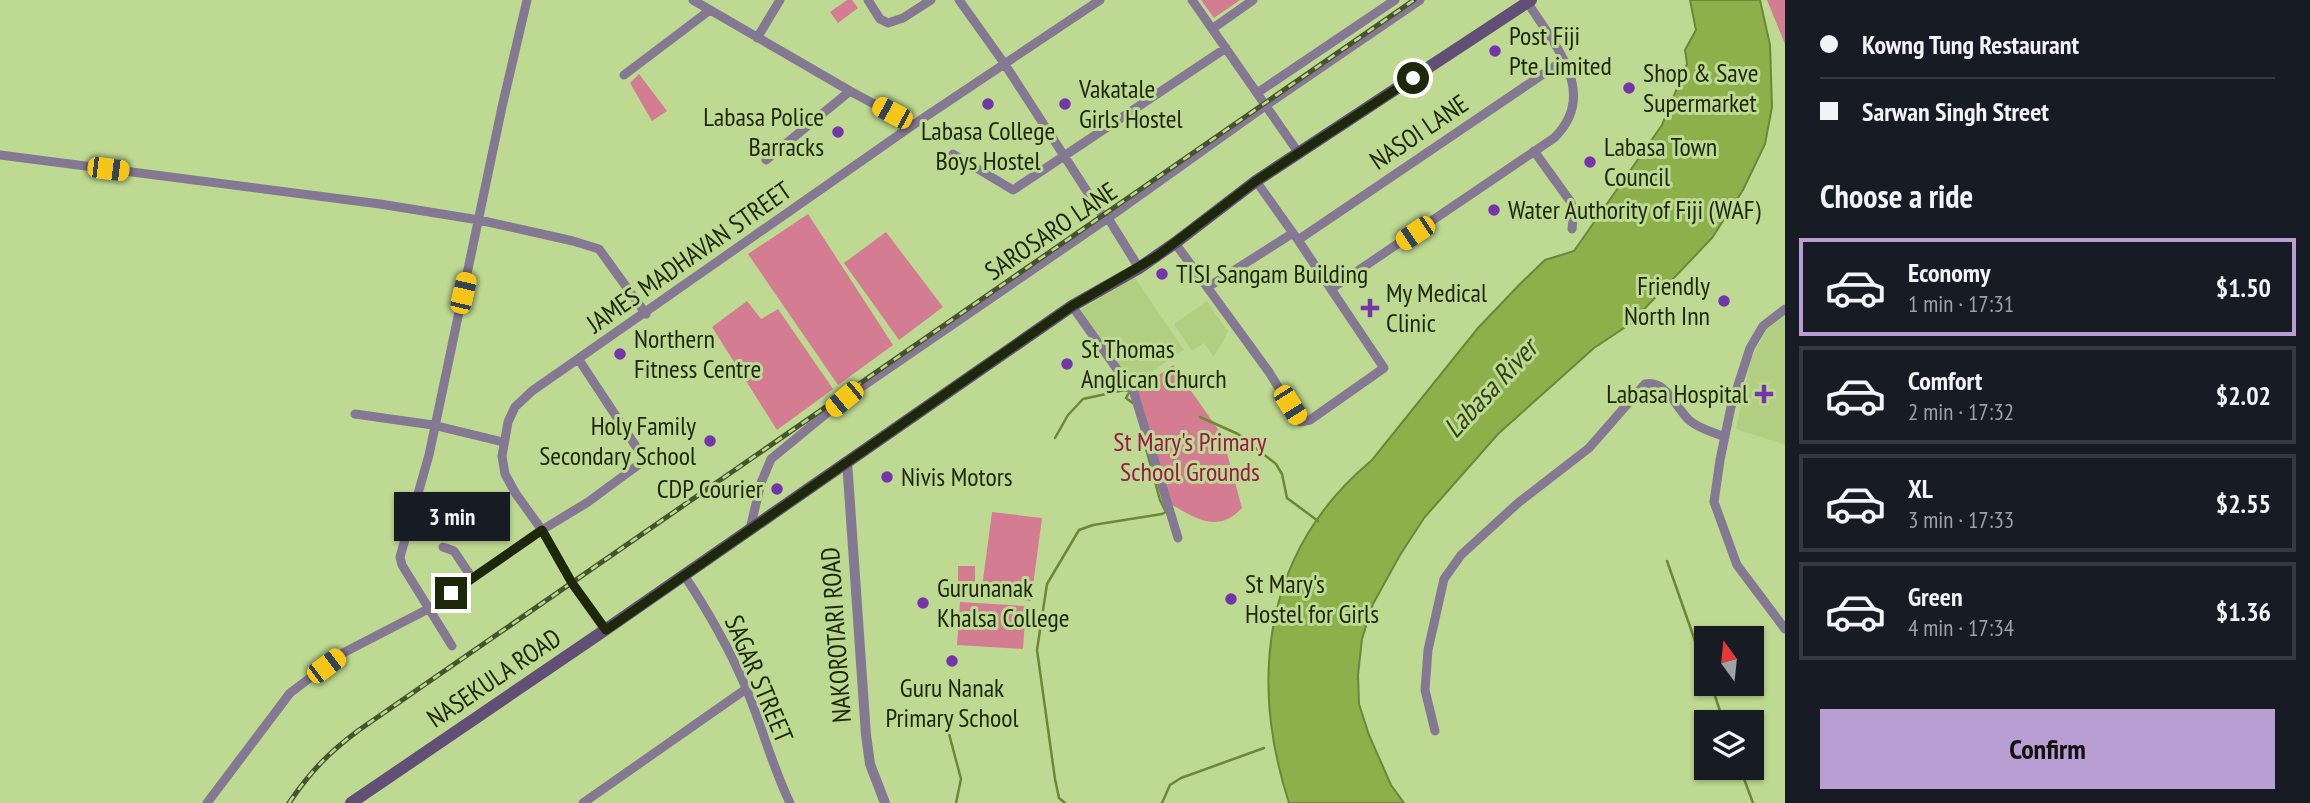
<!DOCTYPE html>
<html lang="en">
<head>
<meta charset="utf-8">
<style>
	:root { --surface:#171b24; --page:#20242c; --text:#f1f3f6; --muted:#9ea1a6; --line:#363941; --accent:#b99ed4 }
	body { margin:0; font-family:"PT Sans Narrow",sans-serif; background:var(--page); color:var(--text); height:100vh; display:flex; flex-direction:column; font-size:26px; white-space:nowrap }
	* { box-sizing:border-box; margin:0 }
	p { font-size:23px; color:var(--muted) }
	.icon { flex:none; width:38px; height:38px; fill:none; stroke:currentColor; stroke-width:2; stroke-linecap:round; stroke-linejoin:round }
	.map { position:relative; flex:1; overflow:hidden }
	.details { display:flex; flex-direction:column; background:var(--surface); width:525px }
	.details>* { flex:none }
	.top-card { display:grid; align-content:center; height:154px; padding:0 35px; background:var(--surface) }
	.needle { width:46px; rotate:345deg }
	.tools { position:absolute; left:1694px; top:626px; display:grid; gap:14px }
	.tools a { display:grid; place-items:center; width:70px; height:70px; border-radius:0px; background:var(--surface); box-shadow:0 2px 5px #0004; font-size:35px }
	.end { position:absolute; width:32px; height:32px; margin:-16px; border:9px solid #1d270a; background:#fff; box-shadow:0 0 0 4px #fff }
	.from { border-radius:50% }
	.bubble { position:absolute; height:49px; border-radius:0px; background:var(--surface); box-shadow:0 2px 5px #0004; font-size:23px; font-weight:600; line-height:49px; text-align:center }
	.car { position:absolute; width:21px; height:42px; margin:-21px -10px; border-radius:9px; box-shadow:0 0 5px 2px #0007; background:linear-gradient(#f5c518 24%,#345 0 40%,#f5c518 0 76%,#345 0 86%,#f5c518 0) }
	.top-card b { display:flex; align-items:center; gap:24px; height:66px; font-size:26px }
	.top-card b+b { border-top:2px solid var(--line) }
	.top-card i { width:18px; height:18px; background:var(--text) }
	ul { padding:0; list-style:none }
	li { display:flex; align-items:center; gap:21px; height:98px; margin:0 14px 10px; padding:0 21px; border:4px solid var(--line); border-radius:0px }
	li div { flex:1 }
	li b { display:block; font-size:26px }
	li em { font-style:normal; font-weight:600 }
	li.current { border-color:var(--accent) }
	li>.icon { width:63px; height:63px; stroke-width:1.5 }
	h2 { padding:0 35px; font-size:32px; line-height:84px }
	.action { display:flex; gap:14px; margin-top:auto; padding:14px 35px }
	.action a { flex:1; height:80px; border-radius:0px; background:var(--accent); color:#111; font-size:28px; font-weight:600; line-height:80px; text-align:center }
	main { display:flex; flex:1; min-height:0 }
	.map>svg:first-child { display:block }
	.built { fill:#b2cf81 }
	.green { fill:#d47d92 }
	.water { fill:#8eb04b; stroke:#6c8738; stroke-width:2 }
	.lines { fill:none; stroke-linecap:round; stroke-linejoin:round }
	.stream { stroke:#6c8738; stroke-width:2.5 }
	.minor { stroke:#847893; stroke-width:9 }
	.tertiary { stroke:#847893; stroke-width:10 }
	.secondary { stroke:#614f76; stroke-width:12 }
	.rail-casing { stroke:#46542d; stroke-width:5 }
	.rail { stroke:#bed992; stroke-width:2.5; stroke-dasharray:8; stroke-linecap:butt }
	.route { stroke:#1d270a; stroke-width:9 }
	.poi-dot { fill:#7435aa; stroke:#bed992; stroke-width:2.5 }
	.labels { text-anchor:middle; stroke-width:6; stroke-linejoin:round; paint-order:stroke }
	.poi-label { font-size:26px; fill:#1d270a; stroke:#bed992; text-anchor:start }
	.street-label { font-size:26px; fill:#1d270a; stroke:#bed992 }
	.park-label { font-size:26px; fill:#991849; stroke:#bed992 }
	.water-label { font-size:28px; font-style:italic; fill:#334117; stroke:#bed992 }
</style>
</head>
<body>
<main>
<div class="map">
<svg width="1785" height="803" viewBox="0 0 1785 803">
	<rect width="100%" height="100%" fill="#bed992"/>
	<!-- built -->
	<path class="built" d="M1133 275 1184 350 1130 386 1079 311Z
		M1207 301 1228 332 1214 357 1204 343 1192 351 1174 324Z
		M1785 315V445L1736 429 1751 359 1766 330Z"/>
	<!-- green -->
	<path class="green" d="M847 0H852L858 8 838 23 830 12Z
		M1201 0H1240L1214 18Z
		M1767 0H1785V44Z
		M639 74 667 111 652 121 630 83Z
		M808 214 893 345 838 385 748 254Z
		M886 232 943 307 899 340 844 263Z
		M747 301 761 319 778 309 833 389 777 430 712 327Z
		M1173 365 1222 435 1242 508C1216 536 1193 516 1165 501L1134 393Z
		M992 512 1042 518 1031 601 981 595Z
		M958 566H975V596H958Z
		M960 602 1026 606 1023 649 957 645Z"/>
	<!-- water -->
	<path class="water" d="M1690 0H1760L1770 45 1772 107 1765 144 1743 190 1712 238 1630 324 1594 348 1498 434 1424 518 1400 555 1373 604 1362 639 1358 675 1359 704 1369 735 1391 785 1404 803H1289C1248 676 1265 549 1372 460L1478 328 1520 284 1545 260 1574 251 1662 125 1687 64 1685 50 1696 30Z"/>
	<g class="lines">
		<!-- stream -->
		<path class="stream" d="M1200 417 1238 434 1276 464 1282 474 1287 498 1318 521
			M1055 438 1068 415 1083 399 1124 390 1130 391 1126 398 1134 404
			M1667 561 1706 672
			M1711 684 1724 723
			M948 730 961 779 956 803
			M1740 768 1753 803
			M1065 803 1059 798 1055 779 1037 650 1047 584 1079 530 1093 525 1162 514 1166 512 1160 500 1144 441
			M1162 803 1170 785 1181 778 1264 748"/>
		<!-- minor -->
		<path class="minor" d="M693 0 850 91 913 125
			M868 0 880 19 888 23 903 18 931 0
			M959 0 1004 63 1103 216 1108 218 1139 268
			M1192 0 1298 152
			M1212 29 1253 0
			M757 38 780 0
			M624 75 710 10
			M1257 93 1395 0
			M1534 151 1570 201 1574 210 1572 229
			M953 154 1013 190 1226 48
			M0 155 380 204 479 220 573 241 599 249 646 314
			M766 160 850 91
			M1298 240 1564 60
			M1175 243 1269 372 1300 422 1310 420 1384 368 1298 240 1256 181
			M1208 287 1293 233
			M1331 289 1554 138C1600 93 1554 45 1528 3
			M1072 306 1134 393 1178 538
			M1785 309 1763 326 1750 348 1731 407 1720 460 1714 502 1737 565 1785 629
			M355 414 433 425 503 442
			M750 529 761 483 771 459 844 399 1108 218 1265 106 1420 0
			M443 547 454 551 472 578
			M684 575C708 611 729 648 746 688 762 726 772 766 790 803
			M605 630 572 583 542 530 516 494 505 474 502 456 508 422 515 407 532 391 913 125 1100 0
			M452 646 402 565 400 557 429 455 502 107 527 0
			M1435 731 1425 690 1428 650 1444 579 1461 555 1518 503 1589 448 1645 384C1667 380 1675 407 1689 420 1699 429 1713 432 1725 437
			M207 803 290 693 343 653 430 608 542 530 588 502 645 460 579 360
			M583 803 746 689"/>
		<!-- tertiary -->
		<path class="tertiary" d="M847 461 866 735 870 764 885 803"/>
		<!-- secondary -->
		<path class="secondary" d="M351 803 605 630 1072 306 1139 268 1175 243 1256 181 1531 0"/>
		<defs>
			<path id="rail" d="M289 803C310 772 328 753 359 730L1414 0"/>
		</defs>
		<!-- rail casing -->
		<use href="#rail" class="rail-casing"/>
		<!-- rail -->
		<use href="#rail" class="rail"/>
	</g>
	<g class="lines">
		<!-- route -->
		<path class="route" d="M451 593 542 530 572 583 606 630 1027 337 1072 306 1157 256 1256 181 1413 78"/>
	</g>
	<!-- markers -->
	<g class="poi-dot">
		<circle cx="1495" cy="51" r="7"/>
		<circle cx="1629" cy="88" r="7"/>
		<circle cx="988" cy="104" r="7"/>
		<circle cx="1065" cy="104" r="7"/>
		<circle cx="838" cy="132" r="7"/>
		<circle cx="1590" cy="162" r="7"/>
		<circle cx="1494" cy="210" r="7"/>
		<circle cx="1162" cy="274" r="7"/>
		<circle cx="1724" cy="301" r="7"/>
		<path d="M1366.5 297.5h7v7h7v7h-7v7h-7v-7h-7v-7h7z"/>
		<circle cx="620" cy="354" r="7"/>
		<circle cx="1067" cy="364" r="7"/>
		<path d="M1760.5 383.5h7v7h7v7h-7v7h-7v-7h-7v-7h7z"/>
		<circle cx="710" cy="441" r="7"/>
		<circle cx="887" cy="477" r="7"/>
		<circle cx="777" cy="489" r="7"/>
		<circle cx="1231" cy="599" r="7"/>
		<circle cx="923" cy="603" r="7"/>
		<circle cx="952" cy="661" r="7"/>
	</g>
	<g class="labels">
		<!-- poi labels -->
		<g class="poi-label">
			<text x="1509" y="45">Post Fiji<tspan x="1509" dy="30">Pte Limited</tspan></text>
			<text x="1643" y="82">Shop &amp; Save<tspan x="1643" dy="30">Supermarket</tspan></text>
			<text x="1079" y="98">Vakatale<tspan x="1079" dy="30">Girls Hostel</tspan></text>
			<text x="824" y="126" text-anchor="end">Labasa Police<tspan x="824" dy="30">Barracks</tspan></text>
			<text x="988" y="140" text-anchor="middle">Labasa College<tspan x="988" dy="30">Boys Hostel</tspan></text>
			<text x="1604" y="156">Labasa Town<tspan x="1604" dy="30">Council</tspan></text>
			<text x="1508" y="219">Water Authority of Fiji (WAF)</text>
			<text x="1176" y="283">TISI Sangam Building</text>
			<text x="1710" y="295" text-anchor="end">Friendly<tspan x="1710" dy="30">North Inn</tspan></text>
			<text x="1386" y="302">My Medical<tspan x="1386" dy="30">Clinic</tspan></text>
			<text x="634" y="348">Northern<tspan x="634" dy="30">Fitness Centre</tspan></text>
			<text x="1081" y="358">St Thomas<tspan x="1081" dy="30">Anglican Church</tspan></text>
			<text x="1748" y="403" text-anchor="end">Labasa Hospital</text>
			<text x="696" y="435" text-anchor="end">Holy Family<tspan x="696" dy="30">Secondary School</tspan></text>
			<text x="901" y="486">Nivis Motors</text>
			<text x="763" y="498" text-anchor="end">CDP Courier</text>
			<text x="1245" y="593">St Mary's<tspan x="1245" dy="30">Hostel for Girls</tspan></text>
			<text x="937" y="597">Gurunanak<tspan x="937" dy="30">Khalsa College</tspan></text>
			<text x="952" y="697" text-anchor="middle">Guru Nanak<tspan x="952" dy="30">Primary School</tspan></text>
		</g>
		<!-- street labels -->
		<g class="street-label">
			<text transform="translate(1419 132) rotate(-34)" y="9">NASOI LANE</text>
			<text transform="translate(1051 231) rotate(-34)" y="9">SAROSARO LANE</text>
			<text transform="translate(689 257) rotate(-35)" y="9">JAMES MADHAVAN STREET</text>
			<text transform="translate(836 635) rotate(-94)" y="9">NAKOROTARI ROAD</text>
			<text transform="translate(494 678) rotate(-34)" y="9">NASEKULA ROAD</text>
			<text transform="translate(759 679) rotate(67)" y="9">SAGAR STREET</text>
		</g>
		<!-- park labels -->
		<g class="park-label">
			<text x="1190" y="451">St Mary's Primary<tspan x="1190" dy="30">School Grounds</tspan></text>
		</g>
		<!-- water labels -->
		<g class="water-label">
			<text transform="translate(1490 388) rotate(-47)" y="10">Labasa River</text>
		</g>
	</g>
</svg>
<div class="tools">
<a><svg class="needle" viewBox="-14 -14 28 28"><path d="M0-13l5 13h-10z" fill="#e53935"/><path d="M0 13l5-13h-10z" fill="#9ea1a6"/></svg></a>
<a><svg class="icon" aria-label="layers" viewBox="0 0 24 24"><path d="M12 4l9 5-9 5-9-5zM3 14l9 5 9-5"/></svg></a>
</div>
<i class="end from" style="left:1413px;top:78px"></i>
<i class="end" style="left:451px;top:593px"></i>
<div class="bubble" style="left:394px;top:492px;width:116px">3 min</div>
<i class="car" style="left:892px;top:113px;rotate:298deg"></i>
<i class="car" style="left:108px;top:169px;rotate:97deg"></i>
<i class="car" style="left:1415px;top:233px;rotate:236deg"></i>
<i class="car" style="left:463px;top:293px;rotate:13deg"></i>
<i class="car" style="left:844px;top:399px;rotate:230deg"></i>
<i class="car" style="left:1290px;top:405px;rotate:148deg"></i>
<i class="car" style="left:326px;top:666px;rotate:53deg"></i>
</div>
<section class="details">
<div class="top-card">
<b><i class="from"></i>Kowng Tung Restaurant</b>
<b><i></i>Sarwan Singh Street</b>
</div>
<h2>Choose a ride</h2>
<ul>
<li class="current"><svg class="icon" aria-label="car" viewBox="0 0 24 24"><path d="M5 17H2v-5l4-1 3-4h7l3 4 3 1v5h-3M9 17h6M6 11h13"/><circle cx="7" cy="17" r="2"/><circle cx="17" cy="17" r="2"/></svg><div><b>Economy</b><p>1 min · 17:31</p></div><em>$1.50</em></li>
<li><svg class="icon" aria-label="car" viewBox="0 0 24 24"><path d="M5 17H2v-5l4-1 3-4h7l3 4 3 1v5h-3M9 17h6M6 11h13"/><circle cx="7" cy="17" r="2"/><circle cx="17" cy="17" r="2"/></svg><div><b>Comfort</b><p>2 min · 17:32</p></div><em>$2.02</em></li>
<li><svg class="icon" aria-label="car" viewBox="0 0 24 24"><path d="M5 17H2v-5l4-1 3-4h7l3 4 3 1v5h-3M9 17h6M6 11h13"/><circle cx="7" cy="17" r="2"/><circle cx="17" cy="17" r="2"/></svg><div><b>XL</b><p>3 min · 17:33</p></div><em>$2.55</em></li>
<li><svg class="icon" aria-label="car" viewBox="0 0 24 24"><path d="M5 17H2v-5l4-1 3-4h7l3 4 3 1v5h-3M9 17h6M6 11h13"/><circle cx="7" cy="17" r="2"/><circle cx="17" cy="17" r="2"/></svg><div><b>Green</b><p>4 min · 17:34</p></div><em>$1.36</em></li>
</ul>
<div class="action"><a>Confirm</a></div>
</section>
</main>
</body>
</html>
